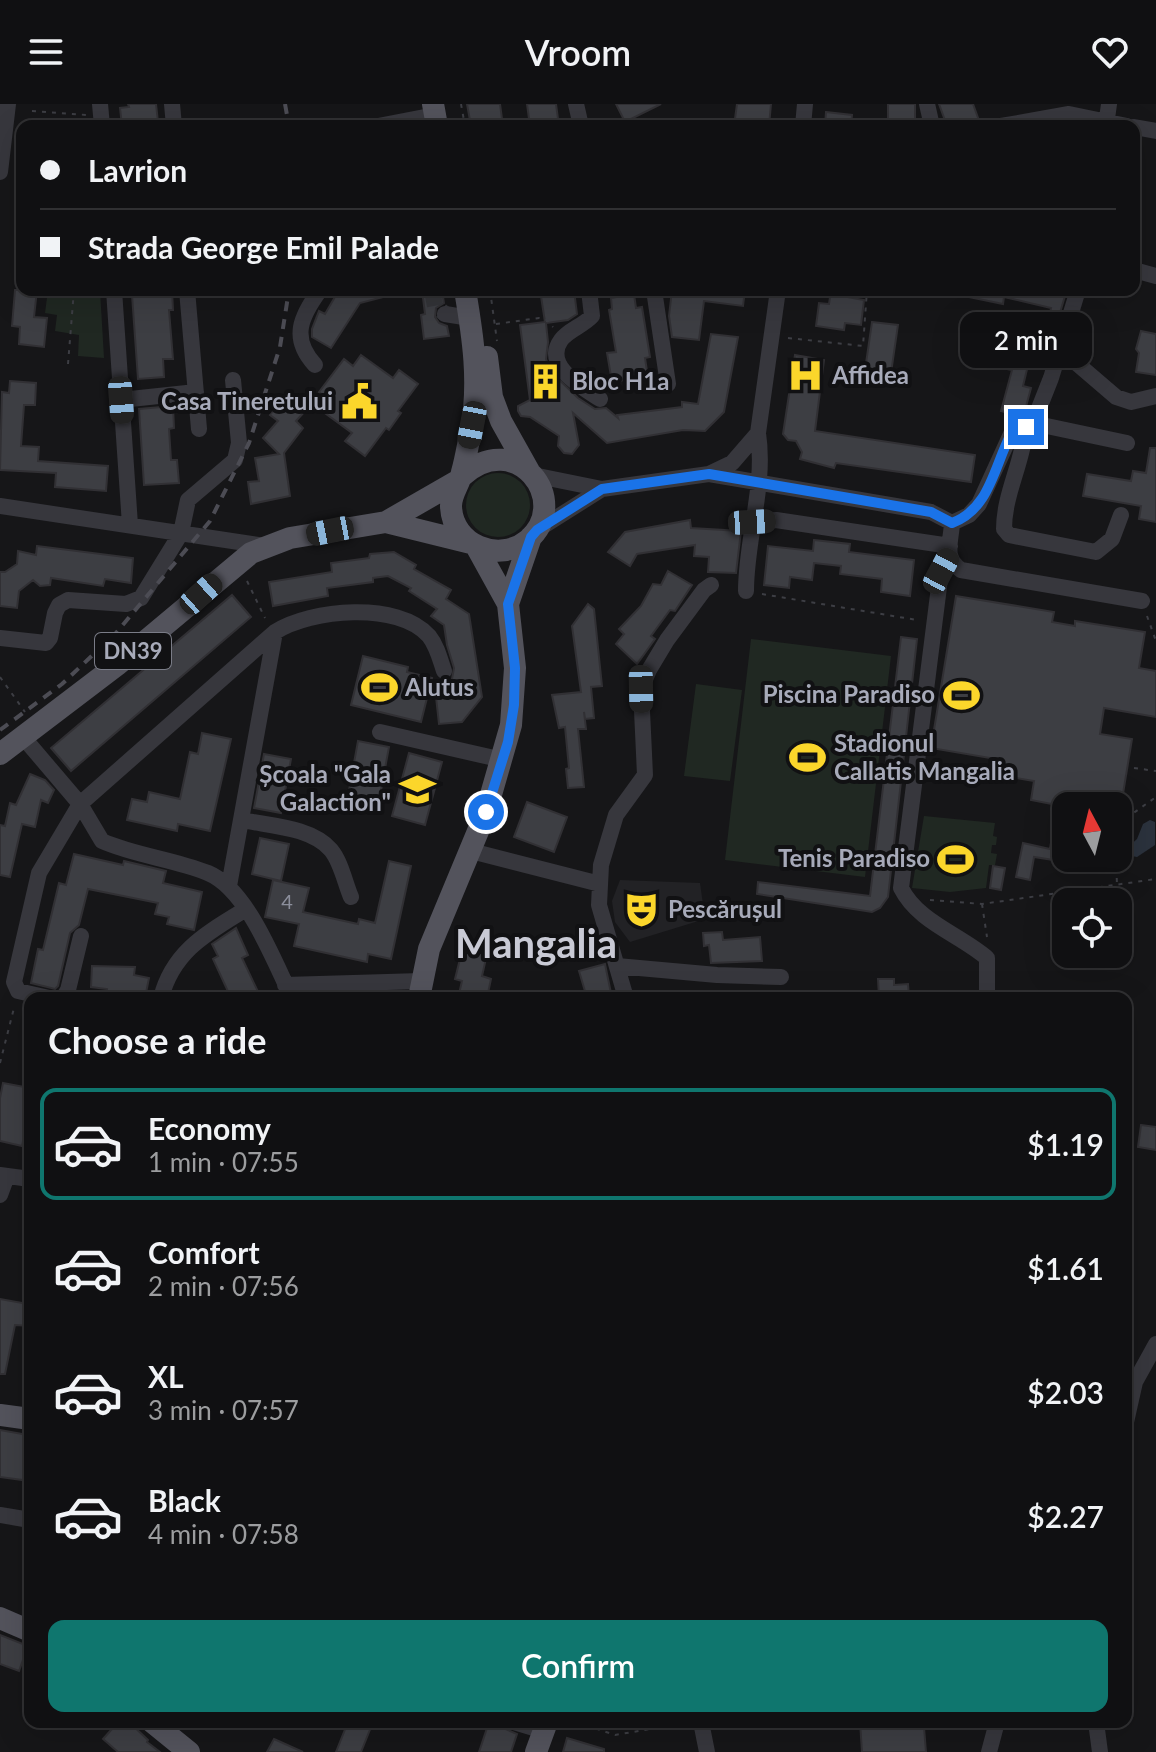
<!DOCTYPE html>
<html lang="en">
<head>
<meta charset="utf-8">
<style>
	:root { --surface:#101012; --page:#19191b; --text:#f1f3f6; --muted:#9c9d9f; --line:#303032; --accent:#0f766e }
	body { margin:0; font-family:Lato,sans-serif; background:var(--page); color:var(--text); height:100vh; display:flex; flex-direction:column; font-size:30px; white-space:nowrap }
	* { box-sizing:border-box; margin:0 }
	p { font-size:26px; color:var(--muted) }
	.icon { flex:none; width:44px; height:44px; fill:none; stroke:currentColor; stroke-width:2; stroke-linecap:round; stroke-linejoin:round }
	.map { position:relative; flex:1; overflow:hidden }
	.details { position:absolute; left:24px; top:888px; width:1108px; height:736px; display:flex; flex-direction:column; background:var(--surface); border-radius:16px; box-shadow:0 8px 32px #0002,0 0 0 2px var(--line) }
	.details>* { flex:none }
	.banner { position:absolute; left:16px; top:16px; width:1124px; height:176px; border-radius:16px; box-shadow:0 8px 32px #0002,0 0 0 2px var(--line); display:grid; align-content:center; height:176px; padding:0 24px; background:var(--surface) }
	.needle { width:52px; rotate:353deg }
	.fabs { position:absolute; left:1052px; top:688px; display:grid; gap:16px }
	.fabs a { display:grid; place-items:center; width:80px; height:80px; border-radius:16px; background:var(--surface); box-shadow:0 8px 32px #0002,0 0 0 2px var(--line); font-size:40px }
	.end { position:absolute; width:36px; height:36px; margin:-18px; border:10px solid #1a73e8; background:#fff; box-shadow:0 0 0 4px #fff }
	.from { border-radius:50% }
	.bubble { position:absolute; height:56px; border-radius:16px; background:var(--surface); box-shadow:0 8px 32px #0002,0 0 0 2px var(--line); font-size:26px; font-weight:600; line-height:56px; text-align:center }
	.car { position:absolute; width:24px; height:48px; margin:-24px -12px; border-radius:10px; box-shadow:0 0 6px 2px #0007; background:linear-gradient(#222 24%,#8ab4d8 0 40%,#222 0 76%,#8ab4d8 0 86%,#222 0) }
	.banner b { display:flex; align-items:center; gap:28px; height:76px; font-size:30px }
	.banner b+b { border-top:2px solid var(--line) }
	.banner i { width:20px; height:20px; background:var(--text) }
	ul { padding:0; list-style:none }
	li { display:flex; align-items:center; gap:24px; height:112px; margin:0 16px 12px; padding:0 8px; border:4px solid transparent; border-radius:16px }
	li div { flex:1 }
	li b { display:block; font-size:30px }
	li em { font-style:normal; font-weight:600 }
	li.on { border-color:var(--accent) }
	li>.icon { width:72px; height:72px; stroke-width:1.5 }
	h2 { padding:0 24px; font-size:36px; line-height:96px }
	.action { display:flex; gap:16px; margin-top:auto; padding:16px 24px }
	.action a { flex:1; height:92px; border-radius:16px; background:var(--accent); color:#fff; font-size:32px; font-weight:600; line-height:92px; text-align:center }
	header { display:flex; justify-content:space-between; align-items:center; height:104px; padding:0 24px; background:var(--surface); font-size:36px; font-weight:600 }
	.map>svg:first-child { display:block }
	.built { fill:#222225 }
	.green { fill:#202822 }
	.water { fill:#2b323d }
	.building { fill:#3d3e43; stroke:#313034; stroke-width:2 }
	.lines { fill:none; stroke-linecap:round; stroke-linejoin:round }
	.minor-tunnel { stroke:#333438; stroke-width:16; stroke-dasharray:16 8; stroke-linecap:butt }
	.path { stroke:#3d3e44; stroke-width:2; stroke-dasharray:4 6; stroke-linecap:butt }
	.minor { stroke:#37373d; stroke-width:16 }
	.major { stroke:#53535c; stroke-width:22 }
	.rail { stroke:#4c4c54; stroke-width:4; stroke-dasharray:10 8; stroke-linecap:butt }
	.route { stroke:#1a73e8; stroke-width:10 }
	.labels { text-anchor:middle; stroke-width:8; stroke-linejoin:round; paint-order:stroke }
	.number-label { font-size:20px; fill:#8c8f9c }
	.shield { fill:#111113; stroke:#7a7c87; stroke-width:2 }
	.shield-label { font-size:22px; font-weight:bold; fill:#a7aab9 }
	.poi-label { font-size:24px; font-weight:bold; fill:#a7aab9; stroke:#111113; text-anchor:start }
	.town-label { font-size:40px; font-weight:bold; fill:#c9cad5; stroke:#111113 }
</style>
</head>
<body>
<header><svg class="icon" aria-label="menu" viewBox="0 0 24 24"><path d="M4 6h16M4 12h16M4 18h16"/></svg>Vroom<svg class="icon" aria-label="heart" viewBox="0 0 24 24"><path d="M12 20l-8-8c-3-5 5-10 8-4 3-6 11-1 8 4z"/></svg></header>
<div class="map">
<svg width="1156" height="1648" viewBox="0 0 1156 1648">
	<rect width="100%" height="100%" fill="#161618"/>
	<!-- built -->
	<path class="built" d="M620 776 700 779 705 815 630 838 615 818 612 797Z"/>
	<!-- green -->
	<path class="green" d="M48 186H100L104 254 78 252 79 231 55 227 57 211 45 209Z
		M466 401a32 32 0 1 1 64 0a32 32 0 1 1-64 0Z
		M751 535 891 552 865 773 725 756Z
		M696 580 742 586 730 677 684 672Z
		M924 712 995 719 993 732 997 733 996 741H992L991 749 997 750 995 761H989L986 784 950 788 912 784Z"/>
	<!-- water -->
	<path class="water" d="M1150 716 1155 718V741L1137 753 1127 751 1125 746 1137 735 1143 720Z"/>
	<!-- building -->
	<path class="building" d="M128 0H156L158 18 144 19V22H122L120 4 129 3Z
		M467 0H500L503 22H471Z
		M527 0H556L559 22H530Z
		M616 0H661L625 18Z
		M737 0H771L769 22H734Z
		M888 0H915V22H888Z
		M939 0H973L981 22H947Z
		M826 8 852 11 851 22H825Z
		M15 186H37L34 213 47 214 44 243 19 240 20 223 12 222Z
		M139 186H172L173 206H169L173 255H163L164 273 138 275 132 191H140Z
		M339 186H395V190L360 199 331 244 312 233V225L319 207 325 210Z
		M422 186H442L444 199 436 204 435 213 439 219 447 222 449 232 424 235 421 211 425 210Z
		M540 186H574L577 210 568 216 546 219 548 238 546 255 551 268 578 294 595 305 606 304 618 314 617 311 682 303V298L698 300 711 230 738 233 724 308 705 327 683 326 607 339 573 309 579 341 572 350 564 349 558 342 559 332 530 313 521 312 518 307V302L530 296 520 221 545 218Z
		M672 186H745L743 202 704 197 699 236 672 233 669 212Z
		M831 186H848L847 193 864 196 861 221 845 219 844 226 816 222 819 199 829 200Z
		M960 186H1040L1065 192 1059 212 1050 210 1051 204 1004 193 1003 200 959 191Z
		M634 190 636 204 642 203 650 253 645 254 647 267 642 268 643 273 612 278 607 249 616 248 609 206 612 205 611 194Z
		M872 218 898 221 890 276 864 273Z
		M1141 227 1156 230V271L1136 268 1139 249 1136 245Z
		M989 244 1030 253 1023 282 1031 284 1024 310 1020 312 1001 307 1012 266 986 261Z
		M361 251 393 274 399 266 418 280 398 307 401 309 389 326 386 324 365 352 345 337 352 329 318 304 326 294 319 288 344 255 353 262Z
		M795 251 824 256 815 327 975 351 971 378 836 359 834 364 800 355 802 348 796 337 788 336 783 330Z
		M10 277 36 279 35 301H24L21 342 39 343 38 357 108 362 106 387 55 383 56 369 0 366 2 288 9 289Z
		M287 289 306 306 296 317 303 324 284 349 290 392 251 400 248 378 259 377 255 354 279 350 263 334 278 317 270 311Z
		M173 302 174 324 169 325 171 356H177L179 379 144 381 139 305Z
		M1150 344H1156V418L1139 415 1141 402 1083 392 1087 370 1131 377 1133 367 1146 369Z
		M690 416 691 424 741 427 736 469 708 468 709 453 694 452 695 441 637 450 630 462 608 448 625 428Z
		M814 436 850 440 849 448 914 456 910 492 881 488 882 475 840 470 841 462 814 459 812 476 790 473 789 484 764 481 768 442 813 447Z
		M37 442 133 454 131 479 105 475 103 482 51 474 50 481 40 482 33 476 19 487 17 504 0 502V468H5L17 460 18 447 36 451Z
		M394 448 416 461 414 465 451 486 446 495 469 510 482 593 462 618 439 620 436 593H454L452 575 454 564 447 541 444 521 431 512 437 505 409 487 411 484 388 472 373 474V478L327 484 328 492 273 502 269 478 332 468 331 459 369 454 370 450Z
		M668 467 692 481 675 507 670 506 651 532 655 535 637 560 616 540 624 530 619 525 641 502 653 480 661 481Z
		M232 491 251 513 71 667 51 644Z
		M956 492 1054 508 1052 518 1075 522V517L1145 528 1139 564 1156 567V613L1104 604 1100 630 1132 635 1121 702H1066V758L1034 753 1030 776 1016 773 1023 739 1050 745 1057 701 1031 696 1034 677 999 671 1002 656 931 644Z
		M588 500 594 505 602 582 591 583 594 614 585 615 584 608 586 625H578L584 683 568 684 566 665 569 664 565 623 559 624 552 591 581 588 572 522Z
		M901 533 917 535 888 793 880 804 872 808 757 790 758 778 870 792Z
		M363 552 408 563 407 568 432 574 421 618 351 601Z
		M202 629 231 635 210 727 178 720 177 727 127 716 132 695 147 698 149 688 180 695 190 648 198 650Z
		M358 637 389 643 377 708 346 703Z
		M409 649 442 658 425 721 392 712Z
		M264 650 291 655 281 709 254 704Z
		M30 670 45 676 54 686 48 699 41 696 35 723 22 720 10 773 0 771V721L5 722 10 699 16 701Z
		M527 698 567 713 554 748 514 733Z
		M260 734 289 740 281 777 252 770Z
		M74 750 123 761 124 757 166 767 163 779 202 788 194 826 167 820 169 813 155 810 158 799 88 785 79 821 70 829 58 882 55 885 31 879 38 845 43 846 59 779 66 781Z
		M389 757 411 762 391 855 368 850 367 858 294 842 299 820 265 813 273 776 309 784 303 808 358 820 359 815 375 819Z
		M993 762 1005 764 1001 786 990 784Z
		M236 824 248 851 242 854 261 894H231L213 855 218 852 212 840Z
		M722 828 723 836 760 833 762 857 711 859 709 841 704 842 703 829Z
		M463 843 487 850 482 872 491 875 487 894H458L462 877 455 875Z
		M605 860 612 894H587L579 867Z
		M92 862 135 863 134 871 149 874 145 894H106L107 885 91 883Z
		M878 875H894V881L908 880 909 894H879Z
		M3 979 30 984V1006L22 1042 0 1037V994Z
		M1141 1021 1156 1023V1046L1138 1043Z
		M0 1195 28 1200 27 1209 30 1210V1222L15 1221 5 1270H0Z
		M0 1326 28 1331 26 1341 30 1342V1377L0 1373Z
		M0 1531 28 1542 19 1567 0 1560Z
		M104 1618H129L148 1636 147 1638 160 1648H118L103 1635 112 1625Z
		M348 1618H373L361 1648H336Z
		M489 1618 517 1630 511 1648H479Z
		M860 1618H915L916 1624 924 1623 926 1648H862Z
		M567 1634 604 1645V1648H563Z
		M274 1635 303 1648H267Z"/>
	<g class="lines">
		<!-- minor-tunnel -->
		<path class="minor-tunnel" d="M432 186 435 202 445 210"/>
		<!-- path -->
		<path class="path" d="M461 0 465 22
			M32 7 87 11
			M490 186 497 237
			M496 220 539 214 547 216 553 223
			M788 234 863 242 867 186
			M68 260 74 186
			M247 477 265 514
			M762 490 917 516
			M1147 512 1156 537
			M0 573 25 608
			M1134 664 1156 667
			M1118 720 1156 693
			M1116 754 1117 781
			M930 796 982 800 1156 775
			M982 800 987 833
			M0 959 14 904
			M577 1618 615 1631 685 1619"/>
		<!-- minor -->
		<path class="minor" d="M100 0 102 22
			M172 0 174 22
			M576 0 581 22
			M927 0 932 22
			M378 22 435 11
			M803 22 805 0
			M1001 22 1069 10 1127 22
			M1106 22 1109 0
			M1134 23 1156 27
			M0 68 8 0
			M1134 166 1156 172
			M114 186 130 421
			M187 186 199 325
			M589 186 592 212C583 222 568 226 561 236 542 262 584 284 600 295
			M654 186 668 280
			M445 210 470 214
			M1060 245 1116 293 1131 298 1156 292
			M315 261C290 234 301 212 320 186
			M121 296 196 288
			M1034 317 1042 321 1127 339
			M1026 323C1023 358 1004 390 1004 425L1009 431 1096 448 1112 435 1121 411
			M709 370 931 408 952 419C951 438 943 454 961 466L1142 497
			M533 371 602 385 709 370 732 359 758 329 778 186
			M0 402 265 442
			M752 418 776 416 950 442
			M952 419 969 411 979 400 1011 330 1034 317 1051 274 1078 186
			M537 426 602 385
			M948 452 941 467 901 784C918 818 959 830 987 854V894
			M746 487C746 434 766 382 758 329
			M0 534 46 539 50 534 55 509 59 501 68 496 126 500 141 494 181 429 188 396 235 356 239 339 233 276
			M380 628 503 656
			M23 633 80 700 102 737C136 752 174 755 208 769 247 785 274 857 292 894
			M242 716C270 722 311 723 331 746 341 758 345 779 351 793
			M471 747 600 780
			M229 782 275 528
			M617 862 717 871 781 873
			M285 881 421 877
			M49 894 18 887 14 878 39 769 80 700 275 528C311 505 398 497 429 532 437 542 440 555 444 567
			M63 894 68 886 81 832
			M161 894C173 847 207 829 246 805
			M626 894 599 801 601 761 616 711 645 671 641 585 649 566 667 536 704 486 711 481
			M0 1071 30 1075
			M0 1091 7 1072
			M1126 1318 1135 1278 1156 1240
			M0 1411 30 1416
			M514 1618 544 1627
			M701 1618 707 1648
			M1096 1618 1100 1648
			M989 1648 997 1618"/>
		<!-- major -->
		<path class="major" d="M433 0 437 22
			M487 253 492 293 501 317 529 367
			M462 372C516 323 573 397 528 436 499 460 452 441 451 402 451 389 460 380 462 368 466 354 468 340 471 326 480 279 473 233 465 186
			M386 418 471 439
			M508 500 531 433
			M0 650 117 561 251 449 290 434 386 418 459 376
			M419 894 429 845 486 708 511 621 515 564 508 500 476 442
			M0 1311 30 1315
			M0 1514 30 1527
			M152 1618 189 1648
			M536 1648 547 1618"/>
		<!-- rail -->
		<path class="rail" d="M285 0 289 22
			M0 626 62 580 116 529 210 417 249 339 280 243 289 186"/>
	</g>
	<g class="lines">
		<!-- route -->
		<path class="route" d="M486 708 508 638 514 601 515 564 508 500 531 433 537 426 602 385 709 370 931 408 952 419C990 405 994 362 1011 330L1026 323"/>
	</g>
	<!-- icons -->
	<defs>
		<symbol id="hospital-bare" viewBox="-9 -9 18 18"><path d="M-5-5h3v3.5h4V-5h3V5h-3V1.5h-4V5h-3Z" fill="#fbd62b" stroke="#111113" stroke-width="2.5" paint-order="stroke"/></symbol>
		<symbol id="building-bare" viewBox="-9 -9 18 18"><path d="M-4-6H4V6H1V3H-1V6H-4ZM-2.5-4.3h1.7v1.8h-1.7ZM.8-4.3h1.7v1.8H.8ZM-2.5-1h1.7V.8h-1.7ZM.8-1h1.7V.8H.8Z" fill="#fbd62b" stroke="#111113" stroke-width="2.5" paint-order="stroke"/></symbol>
		<symbol id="civic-bare" viewBox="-9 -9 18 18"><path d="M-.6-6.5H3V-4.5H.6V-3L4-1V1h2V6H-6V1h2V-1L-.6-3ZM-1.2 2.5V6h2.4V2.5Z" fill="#fbd62b" stroke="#111113" stroke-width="2.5" paint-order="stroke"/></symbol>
		<symbol id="stadium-bare" viewBox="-9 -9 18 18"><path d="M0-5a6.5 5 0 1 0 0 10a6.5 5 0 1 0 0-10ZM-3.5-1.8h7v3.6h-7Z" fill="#fbd62b" stroke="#111113" stroke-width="2.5" paint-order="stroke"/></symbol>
		<symbol id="school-bare" viewBox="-9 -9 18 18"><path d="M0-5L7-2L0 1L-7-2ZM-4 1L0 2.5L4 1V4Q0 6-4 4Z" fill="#fbd62b" stroke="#111113" stroke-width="2.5" paint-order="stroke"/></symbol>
		<symbol id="theatre-bare" viewBox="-9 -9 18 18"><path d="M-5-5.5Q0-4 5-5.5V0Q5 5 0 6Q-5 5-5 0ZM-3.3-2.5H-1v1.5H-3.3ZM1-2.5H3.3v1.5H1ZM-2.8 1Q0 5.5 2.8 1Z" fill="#fbd62b" stroke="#111113" stroke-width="2.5" paint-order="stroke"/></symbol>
	</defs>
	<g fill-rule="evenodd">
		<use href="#hospital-bare" x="780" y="246" width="51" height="51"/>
		<use href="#building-bare" x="520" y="252" width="51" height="51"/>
		<use href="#civic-bare" x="334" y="272" width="51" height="51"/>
		<use href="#stadium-bare" x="354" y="558" width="51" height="51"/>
		<use href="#stadium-bare" x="936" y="566" width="51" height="51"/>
		<use href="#stadium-bare" x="782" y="628" width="51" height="51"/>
		<use href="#school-bare" x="392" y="660" width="51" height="51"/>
		<use href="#stadium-bare" x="930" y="730" width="51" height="51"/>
		<use href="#theatre-bare" x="616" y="780" width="51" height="51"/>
	</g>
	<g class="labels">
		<!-- number labels -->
		<g class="number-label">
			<text x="287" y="805">4</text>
		</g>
		<!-- shield labels -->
		<rect class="shield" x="95" y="529" width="76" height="36" rx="6"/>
		<g class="shield-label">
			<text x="133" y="555">DN39</text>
		</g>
		<!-- poi labels -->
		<g class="poi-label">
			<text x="832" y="280">Affidea</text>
			<text x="572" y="286">Bloc H1a</text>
			<text x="333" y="306" text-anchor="end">Casa Tineretului</text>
			<text x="405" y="592">Alutus</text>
			<text x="935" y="599" text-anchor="end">Piscina Paradiso</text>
			<text x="834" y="648">Stadionul<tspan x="834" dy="28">Callatis Mangalia</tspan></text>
			<text x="391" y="679" text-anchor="end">Școala "Gala<tspan x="391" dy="28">Galaction"</tspan></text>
			<text x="930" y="763" text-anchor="end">Tenis Paradiso</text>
			<text x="668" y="814">Pescărușul</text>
		</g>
		<!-- town labels -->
		<g class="town-label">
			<text x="536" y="854">Mangalia</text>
		</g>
	</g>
</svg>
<div class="fabs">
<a><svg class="needle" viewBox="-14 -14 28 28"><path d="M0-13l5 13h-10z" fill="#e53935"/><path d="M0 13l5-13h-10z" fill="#9c9d9f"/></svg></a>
<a><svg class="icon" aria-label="locate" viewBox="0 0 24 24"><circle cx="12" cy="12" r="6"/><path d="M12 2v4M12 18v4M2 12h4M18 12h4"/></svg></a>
</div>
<i class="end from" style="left:486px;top:708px"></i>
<i class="end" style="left:1026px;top:323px"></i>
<div class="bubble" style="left:960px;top:208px;width:132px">2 min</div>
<i class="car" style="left:121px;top:296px;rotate:176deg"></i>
<i class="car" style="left:472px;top:321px;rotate:191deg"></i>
<i class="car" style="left:752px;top:418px;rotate:87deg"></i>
<i class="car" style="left:330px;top:427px;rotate:259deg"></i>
<i class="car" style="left:941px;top:467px;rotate:28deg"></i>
<i class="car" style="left:201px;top:490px;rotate:48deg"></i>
<i class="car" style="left:641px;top:585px;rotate:179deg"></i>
<div class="banner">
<b><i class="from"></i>Lavrion</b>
<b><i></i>Strada George Emil Palade</b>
</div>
<section class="details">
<h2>Choose a ride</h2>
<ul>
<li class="on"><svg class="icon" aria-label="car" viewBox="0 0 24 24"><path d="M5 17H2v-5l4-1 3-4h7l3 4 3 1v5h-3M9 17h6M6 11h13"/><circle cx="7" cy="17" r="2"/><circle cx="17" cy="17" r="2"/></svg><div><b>Economy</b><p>1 min · 07:55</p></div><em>$1.19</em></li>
<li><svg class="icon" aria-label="car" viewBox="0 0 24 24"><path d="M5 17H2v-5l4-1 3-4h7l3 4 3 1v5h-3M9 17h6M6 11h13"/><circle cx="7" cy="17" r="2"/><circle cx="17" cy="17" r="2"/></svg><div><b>Comfort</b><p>2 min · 07:56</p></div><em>$1.61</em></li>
<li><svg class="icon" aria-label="car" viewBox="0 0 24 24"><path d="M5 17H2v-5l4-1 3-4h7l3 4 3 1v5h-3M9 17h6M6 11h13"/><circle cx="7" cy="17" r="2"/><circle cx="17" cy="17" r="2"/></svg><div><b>XL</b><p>3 min · 07:57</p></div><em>$2.03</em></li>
<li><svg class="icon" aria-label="car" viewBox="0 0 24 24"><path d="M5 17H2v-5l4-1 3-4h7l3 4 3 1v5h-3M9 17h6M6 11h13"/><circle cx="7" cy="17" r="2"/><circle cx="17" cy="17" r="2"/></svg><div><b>Black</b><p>4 min · 07:58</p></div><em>$2.27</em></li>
</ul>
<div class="action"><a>Confirm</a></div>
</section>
</div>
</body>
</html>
